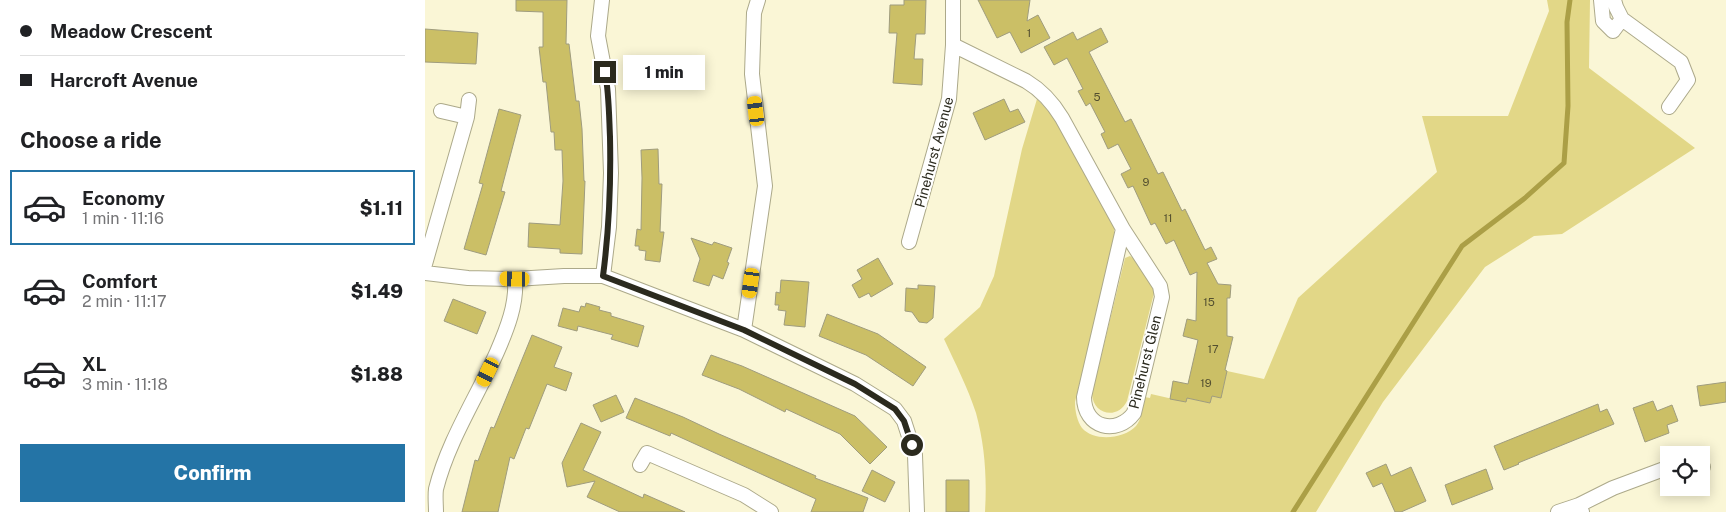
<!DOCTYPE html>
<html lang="en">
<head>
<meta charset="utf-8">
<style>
	:root { --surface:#fff; --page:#f6f6f6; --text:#202124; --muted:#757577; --line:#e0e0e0; --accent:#2474a6 }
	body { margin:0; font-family:"Public Sans",sans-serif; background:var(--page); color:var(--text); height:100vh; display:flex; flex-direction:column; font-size:19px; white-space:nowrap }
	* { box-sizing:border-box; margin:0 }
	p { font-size:16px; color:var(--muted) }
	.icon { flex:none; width:28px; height:28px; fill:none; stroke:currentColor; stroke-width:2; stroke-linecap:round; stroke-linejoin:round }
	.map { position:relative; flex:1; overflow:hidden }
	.panel { display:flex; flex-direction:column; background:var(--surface); width:425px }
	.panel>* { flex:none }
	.guide { display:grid; align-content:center; height:110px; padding:0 20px; background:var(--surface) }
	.tools { position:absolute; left:1235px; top:446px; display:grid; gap:10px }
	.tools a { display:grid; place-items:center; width:50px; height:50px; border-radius:0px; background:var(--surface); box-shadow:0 2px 12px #0003; font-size:25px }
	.end { position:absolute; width:22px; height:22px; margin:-11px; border:6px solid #2b2a1e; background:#fff; box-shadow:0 0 0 2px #fff }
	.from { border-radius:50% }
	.bubble { position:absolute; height:35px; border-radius:0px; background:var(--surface); box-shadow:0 2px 12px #0003; font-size:16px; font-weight:800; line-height:35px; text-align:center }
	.car { position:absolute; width:15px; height:30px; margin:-15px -8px; border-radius:6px; box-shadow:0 0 4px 1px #0007; background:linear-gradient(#f5c518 24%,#345 0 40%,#f5c518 0 76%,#345 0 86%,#f5c518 0) }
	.guide b { display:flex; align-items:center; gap:18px; height:48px; font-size:19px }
	.guide b+b { border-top:1px solid var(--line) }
	.guide i { width:12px; height:12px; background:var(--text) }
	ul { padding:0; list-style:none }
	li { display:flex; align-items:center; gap:15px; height:75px; margin:0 10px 8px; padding:0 10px; border:2px solid transparent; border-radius:0px }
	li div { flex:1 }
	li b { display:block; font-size:19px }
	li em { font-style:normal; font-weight:800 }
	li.current { border-color:var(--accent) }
	li>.icon { width:45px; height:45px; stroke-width:1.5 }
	h2 { padding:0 20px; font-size:22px; line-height:60px }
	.cta { display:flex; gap:10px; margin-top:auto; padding:10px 20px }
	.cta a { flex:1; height:58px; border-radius:0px; background:var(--accent); color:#fff; font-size:20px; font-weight:800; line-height:58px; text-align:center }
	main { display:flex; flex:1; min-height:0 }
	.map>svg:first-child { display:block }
	.green { fill:#e2d787 }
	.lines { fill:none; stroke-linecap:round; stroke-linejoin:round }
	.stream { stroke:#ab9f46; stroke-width:5 }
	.building { fill:#cbbf66; stroke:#9f9c7e }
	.street-casing { stroke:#aca98a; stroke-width:16 }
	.street { stroke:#fff; stroke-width:14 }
	.route { stroke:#2b2a1e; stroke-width:6 }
	.labels { text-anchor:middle; stroke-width:4; stroke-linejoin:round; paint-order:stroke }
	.number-label { font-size:11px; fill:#534f30 }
	.street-label { font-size:14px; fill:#2b2a1e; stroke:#fff }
</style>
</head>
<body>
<main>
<section class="panel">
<div class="guide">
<b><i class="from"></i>Meadow Crescent</b>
<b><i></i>Harcroft Avenue</b>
</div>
<h2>Choose a ride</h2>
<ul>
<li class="current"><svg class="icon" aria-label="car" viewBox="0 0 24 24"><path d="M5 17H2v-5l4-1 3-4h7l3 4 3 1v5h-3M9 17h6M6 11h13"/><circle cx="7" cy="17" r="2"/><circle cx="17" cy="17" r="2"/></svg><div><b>Economy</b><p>1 min · 11:16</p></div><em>$1.11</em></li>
<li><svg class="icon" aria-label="car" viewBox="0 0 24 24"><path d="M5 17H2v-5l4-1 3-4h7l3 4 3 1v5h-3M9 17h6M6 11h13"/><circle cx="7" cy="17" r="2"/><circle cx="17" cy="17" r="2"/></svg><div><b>Comfort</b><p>2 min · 11:17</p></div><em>$1.49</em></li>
<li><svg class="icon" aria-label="car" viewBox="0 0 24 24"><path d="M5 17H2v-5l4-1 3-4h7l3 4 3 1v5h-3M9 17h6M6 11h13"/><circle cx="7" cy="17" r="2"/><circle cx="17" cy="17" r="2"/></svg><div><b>XL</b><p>3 min · 11:18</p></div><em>$1.88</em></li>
</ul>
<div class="cta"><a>Confirm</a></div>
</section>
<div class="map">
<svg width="1301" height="512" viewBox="0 0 1301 512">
	<rect width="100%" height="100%" fill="#faf6d6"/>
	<!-- green -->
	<path class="green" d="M1122 0H1165L1164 68 1270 148 1137 234 1109 236 1060 267 958 402 891 512H560C562 478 560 446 551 413 543 388 530 363 519 339L555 307 569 276 597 149 612 99 628 116 689 227V241L650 402C650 411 652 421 657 428 669 442 699 439 711 426 717 419 718 406 720 397L725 398 726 394 761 402 762 398 785 403 787 396 796 397 802 371 839 379 873 298 1012 172 997 116H1083L1124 11Z
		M705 256 709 259 727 286 729 293 702 401C693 420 668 415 667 394L700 258Z"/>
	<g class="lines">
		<!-- stream -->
		<path class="stream" d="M868 512 1037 246 1100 198 1139 163 1143 106 1142 22 1145 0"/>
	</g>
	<!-- building -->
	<path class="building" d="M91 0H142L141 44H144L151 101H154L157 129 159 181H160L157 254 135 253V249L103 247 104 223 135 225 138 181 137 150H130L129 132H126L121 82H118L114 47H118V12L91 11Z
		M479 0H501L500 34H491L489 59H498L497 85 468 83 472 33H464L465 5H479Z
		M553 0H605L602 21 613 15 625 38 596 53 585 32 572 38Z
		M676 28 683 42 664 52 700 122 706 119 733 174 738 172 757 211 760 209 780 250 786 247 792 259 782 263 793 284 806 285 805 298H802V336L808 337 800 370 802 371 796 398 787 396 785 403 762 398 761 402 745 399 748 381 763 384 773 340 758 336 762 319 771 321 772 272 765 275 749 240 741 244 730 223 726 225 708 186 703 188 696 174 706 169 693 144 683 149 676 134 680 132 665 103 661 106 653 91 658 89 642 58 629 65 619 47 648 32 652 40Z
		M0 29 53 33 51 64 0 62Z
		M579 99 585 112 593 109 600 122 560 140 548 113Z
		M74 109 96 115 76 191 80 192 61 255 39 249 58 184 54 183Z
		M233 149 234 184H237L235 232H239L235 262 220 260 221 251 214 250V246H210L212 229 216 230 217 178 216 150Z
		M266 238 287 245 289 242 307 248 302 262 304 263 298 279 288 275 284 286 268 281 275 259Z
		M453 258 468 284 446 297 444 293 434 298 427 285 437 279 432 270Z
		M356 280 384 282 380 327 359 325 361 311 353 310 354 305H350L351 292 355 293Z
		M493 285 510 286 508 318 502 323 494 322 487 312 480 311 481 288 493 289Z
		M28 299 61 312 52 334 19 321Z
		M161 303 175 307 174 310 186 313V316L219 326 213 347 186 339 188 335 153 326 152 331 133 326 138 308 154 312 156 306 160 307Z
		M402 314 453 334 501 367 488 386 441 355 394 336Z
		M107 335 137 347 129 367 147 373 141 391 122 384 104 429 101 428 89 459 85 457 73 512H37L50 460 53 461 66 427 69 428Z
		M286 355 317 366 430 416 462 447 445 464 415 434 361 409 360 412 314 389 277 375Z
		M1301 382V402L1275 406 1272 386Z
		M191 395 199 412 176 422 168 405Z
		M210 398 258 417 294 434 391 476 390 478 443 498 438 512H386L391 499 246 433 245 436 201 418Z
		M1228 401 1232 411 1247 405 1253 421 1242 425 1244 433 1220 442 1208 408Z
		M1173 404 1175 412 1182 409 1189 424 1093 463 1094 464 1079 470 1069 446Z
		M156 423 176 432 158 470 218 498 219 494 260 512H195L162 497 170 481 142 487 137 463Z
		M961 464 966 476 986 467 1001 501 976 512H970L957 483 948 487 941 473Z
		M1061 469 1068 489 1027 505 1020 485Z
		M447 470 470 482 460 502 437 491Z
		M521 480H544V512H521Z"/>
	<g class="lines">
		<defs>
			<path id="street" d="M177 0 173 36 183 89 186 173 184 227 178 276
				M1176 0 1178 21 1188 31 1197 19
				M1189 0 1191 7 1197 19 1256 62 1263 80 1244 107
				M528 45 601 81C616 90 628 103 637 118L698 229 735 286 737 297 709 413C692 436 659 428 659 397L698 229
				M16 111 42 117
				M484 242 524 99 528 45V0
				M0 264 42 117 44 100
				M0 273 43 278 90 279 139 276H178L319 330 430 384 470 409 479 421 490 455 492 512
				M319 330 340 186 327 74 329 13 333 0
				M215 465 222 453 319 495 346 512
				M1276 467H1278
				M1154 505 1188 488 1239 469H1244
				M11 512C11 505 10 496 11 489 23 441 52 397 72 352 82 329 92 304 90 279
				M1133 512 1154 505 1157 512"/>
		</defs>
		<!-- street casing -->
		<use href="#street" class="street-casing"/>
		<!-- street -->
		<use href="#street" class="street"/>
	</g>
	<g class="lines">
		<!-- route -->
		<path class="route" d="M180 72C184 93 184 115 185 137 186 184 184 230 178 276L319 330 430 384 470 409 479 421 487 445"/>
	</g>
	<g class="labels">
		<!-- number labels -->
		<g class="number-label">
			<text x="604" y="37">1</text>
			<text x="672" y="101">5</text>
			<text x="721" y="186">9</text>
			<text x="743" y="222">11</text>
			<text x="784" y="306">15</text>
			<text x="788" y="353">17</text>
			<text x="781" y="387">19</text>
		</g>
		<!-- street labels -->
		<g class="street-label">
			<text transform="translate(509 152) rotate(-75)" y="5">Pinehurst Avenue</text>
			<text transform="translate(720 362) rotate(-76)" y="5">Pinehurst Glen</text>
		</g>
	</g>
</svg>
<div class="tools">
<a><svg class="icon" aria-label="locate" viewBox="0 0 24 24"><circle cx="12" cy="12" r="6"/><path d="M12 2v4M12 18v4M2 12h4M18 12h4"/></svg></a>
</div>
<i class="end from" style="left:487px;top:445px"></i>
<i class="end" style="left:180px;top:72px"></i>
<div class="bubble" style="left:198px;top:55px;width:82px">1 min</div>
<i class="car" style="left:331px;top:111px;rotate:353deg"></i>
<i class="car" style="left:90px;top:279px;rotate:271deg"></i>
<i class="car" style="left:326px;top:283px;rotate:188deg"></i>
<i class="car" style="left:63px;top:372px;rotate:206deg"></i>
</div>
</main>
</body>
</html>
